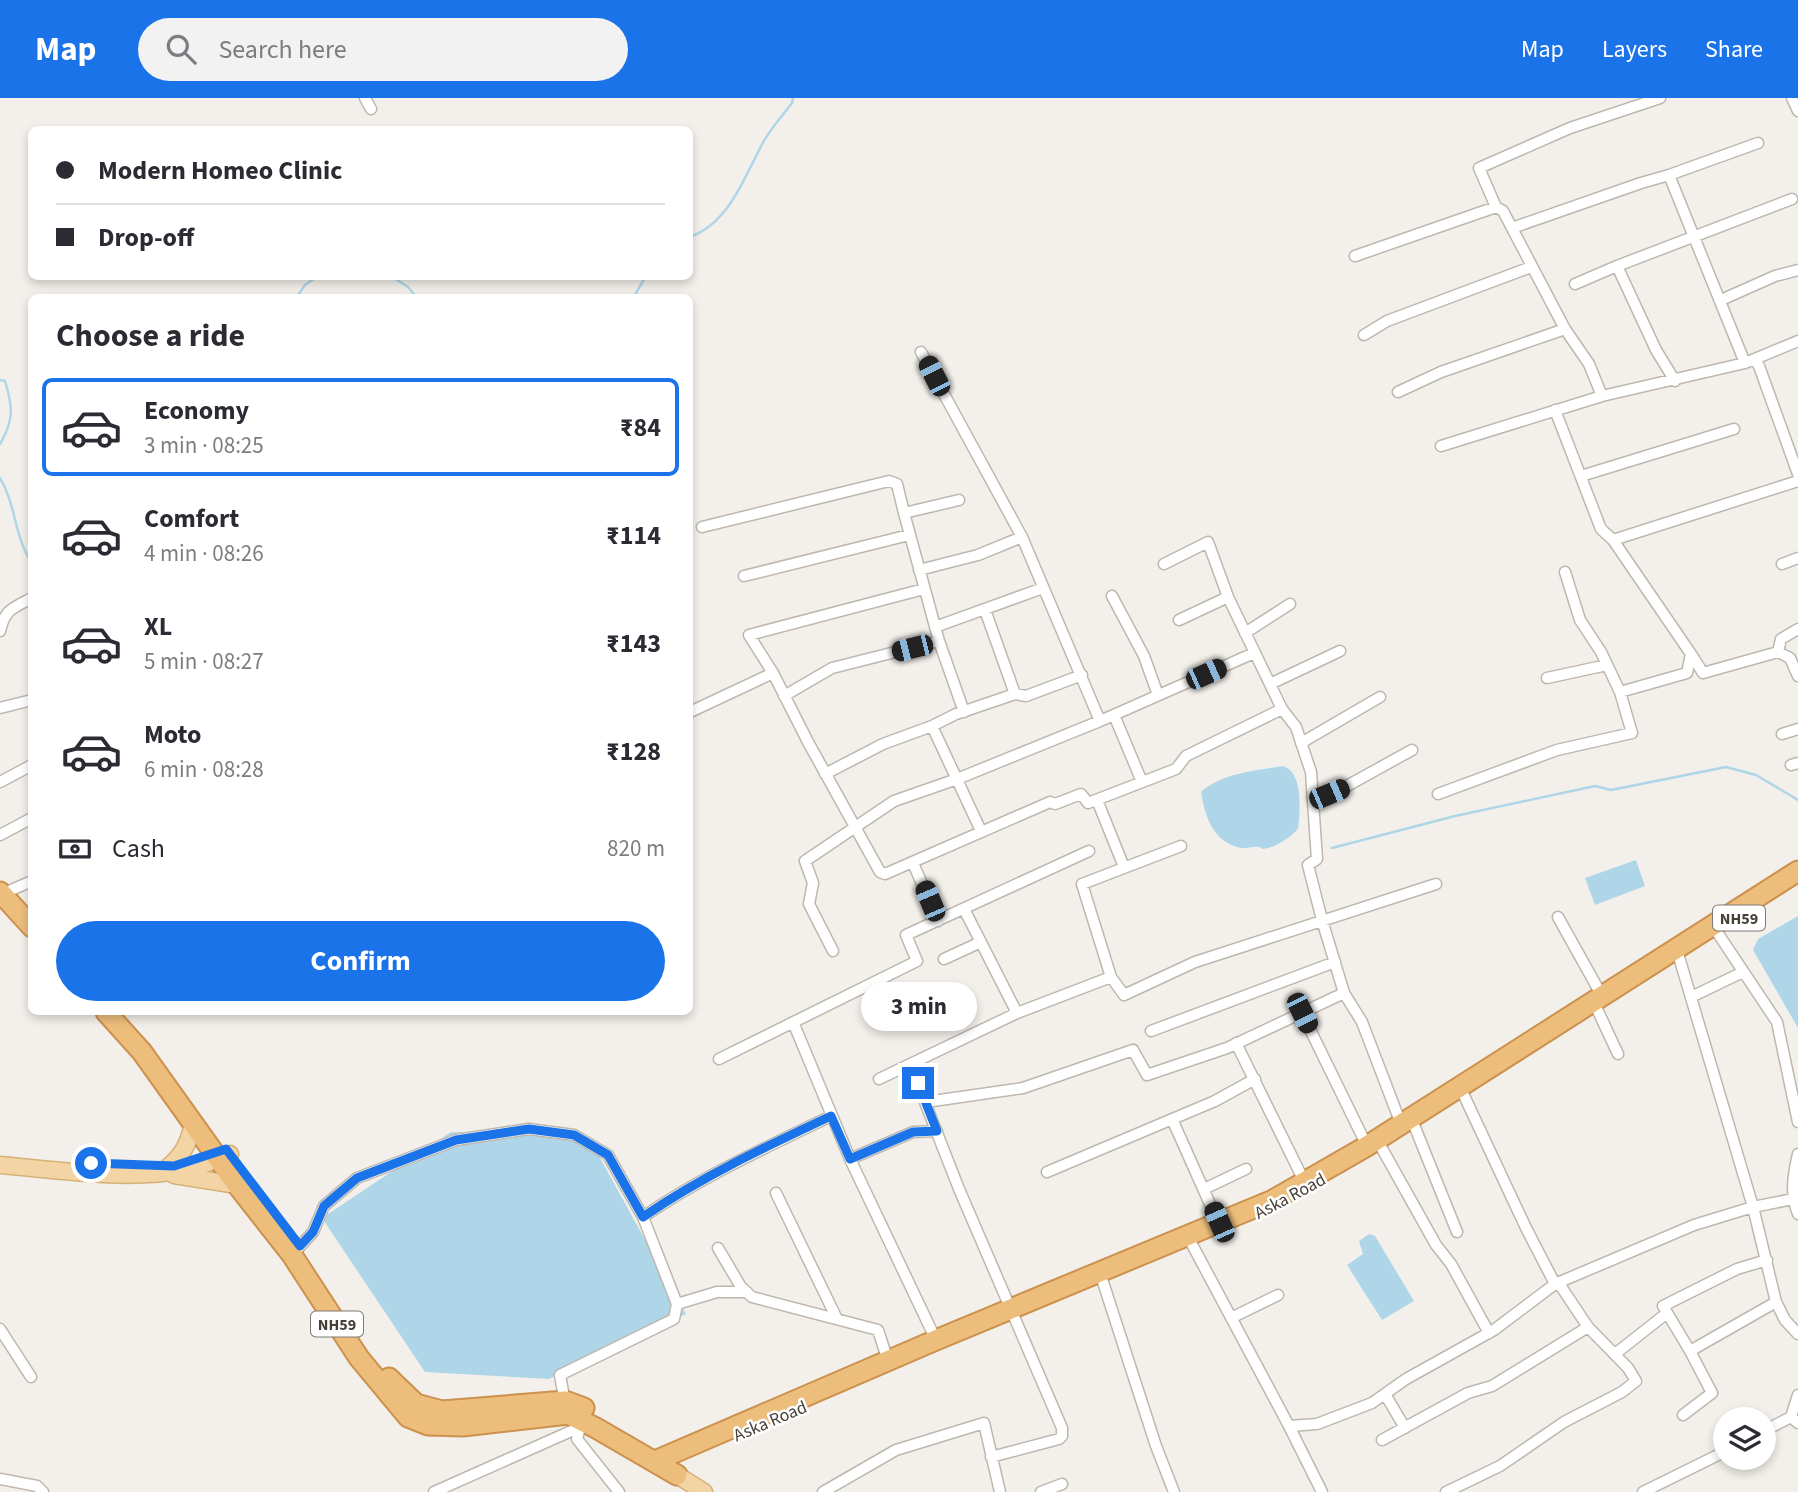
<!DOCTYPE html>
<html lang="en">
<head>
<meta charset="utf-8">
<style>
	:root { --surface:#fff; --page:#f2f2f3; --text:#2b2b33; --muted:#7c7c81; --line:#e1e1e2; --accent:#1a73e8 }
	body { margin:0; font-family:"Source Sans 3",sans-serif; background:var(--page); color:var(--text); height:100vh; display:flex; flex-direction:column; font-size:26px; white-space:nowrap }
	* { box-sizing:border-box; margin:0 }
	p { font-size:23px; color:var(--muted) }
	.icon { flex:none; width:38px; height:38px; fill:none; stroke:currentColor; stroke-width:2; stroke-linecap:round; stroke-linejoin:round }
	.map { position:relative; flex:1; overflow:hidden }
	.details { position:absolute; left:28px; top:196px; width:665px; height:721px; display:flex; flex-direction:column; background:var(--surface); border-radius:10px; box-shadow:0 4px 10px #0003 }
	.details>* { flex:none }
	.banner { position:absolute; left:28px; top:28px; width:665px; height:154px; border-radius:10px; box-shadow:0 4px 10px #0003; display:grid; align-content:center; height:154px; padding:0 28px; background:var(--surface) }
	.buttons { position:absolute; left:1713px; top:1309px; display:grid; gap:14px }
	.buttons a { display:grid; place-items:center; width:63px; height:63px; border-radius:50%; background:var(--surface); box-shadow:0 4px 10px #0003; font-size:35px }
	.end { position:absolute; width:32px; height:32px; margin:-16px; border:9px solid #1a73e8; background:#fff; box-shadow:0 0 0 4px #fff }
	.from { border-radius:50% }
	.bubble { position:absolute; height:49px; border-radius:24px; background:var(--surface); box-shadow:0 4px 10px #0003; font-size:23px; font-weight:700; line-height:49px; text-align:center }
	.car { position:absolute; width:21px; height:42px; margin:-21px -10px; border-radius:9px; box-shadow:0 0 5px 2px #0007; background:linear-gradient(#222 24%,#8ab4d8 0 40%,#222 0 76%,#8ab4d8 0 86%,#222 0) }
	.banner b { display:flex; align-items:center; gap:24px; height:66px; font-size:26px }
	.banner b+b { border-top:2px solid var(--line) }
	.banner i { width:18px; height:18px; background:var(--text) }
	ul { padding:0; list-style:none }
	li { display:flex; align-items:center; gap:21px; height:98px; margin:0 14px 10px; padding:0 14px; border:4px solid transparent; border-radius:10px }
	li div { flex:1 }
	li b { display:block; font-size:26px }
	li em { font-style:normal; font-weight:700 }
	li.current { border-color:var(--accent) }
	li>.icon { width:63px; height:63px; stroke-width:1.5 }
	h2 { padding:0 28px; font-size:32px; line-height:84px }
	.pay { display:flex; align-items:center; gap:18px; height:77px; padding:0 28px; font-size:26px }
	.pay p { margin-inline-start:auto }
	.action { display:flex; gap:14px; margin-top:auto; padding:14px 28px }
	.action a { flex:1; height:80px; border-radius:42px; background:var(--accent); color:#fff; font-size:28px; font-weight:700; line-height:80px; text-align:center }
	header { display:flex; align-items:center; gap:42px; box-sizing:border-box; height:98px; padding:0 35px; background:var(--accent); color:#fff }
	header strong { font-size:33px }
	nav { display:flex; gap:38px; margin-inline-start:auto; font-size:24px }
	.search { width:490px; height:63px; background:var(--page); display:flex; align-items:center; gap:18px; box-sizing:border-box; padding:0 24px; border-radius:38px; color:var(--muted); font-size:26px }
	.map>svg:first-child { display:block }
	.water { fill:#afd6e8 }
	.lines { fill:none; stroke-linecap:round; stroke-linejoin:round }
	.stream { stroke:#afd6e8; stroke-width:2.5 }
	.street-casing { stroke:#beb7ae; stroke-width:13 }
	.primary-casing { stroke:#d6b176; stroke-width:19 }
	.highway-casing { stroke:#cb914d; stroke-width:23 }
	.street { stroke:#fff; stroke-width:10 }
	.primary { stroke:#f3d5a5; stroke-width:16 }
	.highway { stroke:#edbd7c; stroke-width:19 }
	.route { stroke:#1a73e8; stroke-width:9 }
	.labels { text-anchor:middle; stroke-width:5; stroke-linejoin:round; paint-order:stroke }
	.shield { fill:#fff; stroke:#7e7974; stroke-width:2 }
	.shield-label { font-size:16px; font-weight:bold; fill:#474039 }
	.street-label { font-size:18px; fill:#474039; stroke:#fff }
</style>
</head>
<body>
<header>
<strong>Map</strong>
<div class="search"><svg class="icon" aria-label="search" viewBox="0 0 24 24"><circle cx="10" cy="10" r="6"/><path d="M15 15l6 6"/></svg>Search here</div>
<nav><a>Map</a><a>Layers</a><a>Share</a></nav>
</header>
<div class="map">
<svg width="1798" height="1394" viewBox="0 0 1798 1394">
	<rect width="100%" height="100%" fill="#f3f0eb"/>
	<!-- water -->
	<path class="water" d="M1283 668C1304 675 1300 713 1298 731 1288 741 1277 749 1263 751 1256 746 1250 751 1241 750 1213 744 1205 719 1201 694 1222 675 1255 673 1283 668Z
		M1636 762 1645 788 1595 807 1585 780Z
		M1798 818V930L1753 852 1758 841Z
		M451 1034 589 1040 686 1216 549 1281 425 1274 322 1120Z
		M1369 1136 1375 1138 1414 1203 1382 1222 1347 1167 1363 1156 1359 1143Z"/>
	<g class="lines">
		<!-- stream -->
		<path class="stream" d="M690 139C731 124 745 76 765 41 773 28 783 17 792 5L793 0
			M391 178 408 189 417 200
			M296 200 305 187 318 178
			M633 200 646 178
			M0 282 5 283C13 309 14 322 0 346
			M0 380C16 406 14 439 32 465
			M1332 750 1455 718 1595 688 1611 692 1726 669 1756 677 1798 702"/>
		<defs>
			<path id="street" d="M365 0 371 11
				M1792 0 1798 13
				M1669 77 1758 45
				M1496 109 1479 70 1570 30 1660 0
				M1512 130 1641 85 1669 77 1745 265
				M1355 158 1496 109 1503 113 1565 231 1589 266 1602 298
				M1575 186 1617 168
				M1721 202 1775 178 1798 172
				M1364 237 1387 223 1531 169
				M921 254 1022 439 1100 623
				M1755 262 1759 268 1798 376
				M1675 283 1656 252 1617 168 1792 101
				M1398 294 1441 274 1565 231
				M1555 312 1601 431 1613 442 1691 556 1687 575 1620 594 1601 554 1580 522 1565 474
				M1441 348 1602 298 1745 265 1798 243
				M1581 378 1734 331
				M904 415 939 543 964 614
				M702 429 889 383 897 386 904 415 959 402
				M1613 442 1798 383
				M1164 466 1208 444 1228 499 1282 611 1296 629 1311 674 1317 761 1308 767 1322 822 1344 895 1362 924 1401 1026 1414 1027 1457 1134
				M1782 466 1798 460
				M919 472 978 457 1022 439
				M744 478 909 437
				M924 491 749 537 773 575 808 644 880 774 885 776 1050 704 1055 706 1081 696 1088 705 1176 671 1186 658 1282 611
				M1112 498 1144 558 1158 597
				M985 512 1015 596
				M1179 522 1228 499
				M935 529 1043 490
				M0 533C5 511 13 510 32 500
				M1245 535 1290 506
				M1778 554 1790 560 1798 578
				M1691 556 1703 575 1778 554 1781 541 1798 531
				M1547 580 1607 567
				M1270 586 1340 553
				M784 598 832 570 939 543
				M0 610 32 602
				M690 614 773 575
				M1114 617 1142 684
				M932 628 981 733
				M1782 636 1798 631
				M1301 645 1380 599
				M1791 667 1798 665
				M825 676 883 646 932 628 956 616 1015 596 1026 598 1082 577
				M0 684 32 667
				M1438 696 1557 652 1632 635 1620 594
				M1097 702 1124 769
				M1313 703 1345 689 1412 652
				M0 737 32 720
				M913 765 938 823
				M2 796 32 783
				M964 811 1017 915
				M1558 819 1602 898
				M1717 834 1777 924 1798 1024
				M833 853 809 806 813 785 805 763 894 703 957 681 1100 623 1254 555
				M944 861 981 844
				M1111 879 1082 786 1181 748
				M1691 899 1743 874
				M1597 911 1618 956
				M1302 915 1367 1048
				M793 924 850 1061 936 1242
				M1151 933 1335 864
				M1236 945 1305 1085
				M719 961 917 863 906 837 1089 753
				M910 966 959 1091 1062 1330V1338L1059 1341 991 1359
				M879 981 1017 915 1111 879 1124 897 1195 864 1436 786
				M1460 989 1526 1130 1555 1186
				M926 1004 1023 990 1133 952 1147 977 1227 950 1344 895
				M1172 1021 1218 1124
				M1380 1047 1436 1147 1451 1166 1489 1235
				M1798 1056C1793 1078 1790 1095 1798 1116
				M850 1061 913 1034 937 1033
				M1047 1074 1215 1003 1255 981
				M1204 1091 1246 1071
				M776 1095 837 1221
				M643 1119C701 1079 767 1049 831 1018
				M1187 1137 1289 1328 1322 1394
				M718 1150 741 1189 752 1199 878 1232 888 1263
				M292 1157 313 1134 324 1108 357 1080 456 1042 529 1031 574 1037 608 1057 643 1119 677 1206 674 1221 560 1277 565 1305
				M1102 1181 1156 1348 1174 1394
				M1776 1204 1785 1222 1798 1236
				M677 1206 717 1194H747
				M1231 1220 1278 1197
				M0 1231 31 1279
				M1690 1253 1776 1204 1753 1109 1793 1101
				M1615 1256 1667 1215
				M1385 1296 1405 1330
				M1798 1297 1791 1319 1798 1325
				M1683 1317 1712 1295 1690 1253 1663 1208 1737 1171 1767 1162
				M581 1325 577 1341 619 1394
				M1289 1328 1317 1326 1372 1305 1406 1281 1494 1232 1555 1186 1694 1127 1753 1109 1679 859
				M1764 1333 1791 1319
				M1382 1342 1468 1295 1492 1288 1588 1229
				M0 1381 37 1388 43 1394
				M434 1394 587 1326
				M823 1394 896 1352 984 1325 1000 1394
				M1041 1394 1062 1386
				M1446 1394 1500 1368 1564 1324 1622 1294 1636 1283 1628 1270 1588 1229 1558 1184
				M1643 1394 1726 1353"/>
			<path id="primary" d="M0 1067C57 1072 128 1083 184 1072 200 1069 215 1062 230 1056
				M168 1069C184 1056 189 1044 193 1025
				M174 1077 237 1087
				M677 1377 704 1394"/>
			<path id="highway" d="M0 794 32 829
				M106 914 142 954 237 1087 292 1157 359 1260 408 1319 428 1327 463 1328 568 1316 596 1330 677 1377
				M389 1280 416 1306 442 1313 565 1303 584 1310
				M655 1363 936 1242 1273 1102 1367 1048 1798 773"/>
		</defs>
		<!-- street casing -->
		<use href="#street" class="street-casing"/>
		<!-- primary casing -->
		<use href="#primary" class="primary-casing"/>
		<!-- highway casing -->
		<use href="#highway" class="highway-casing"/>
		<!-- street -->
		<use href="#street" class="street"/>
		<!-- primary -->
		<use href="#primary" class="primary"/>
		<!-- highway -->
		<use href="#highway" class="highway"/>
	</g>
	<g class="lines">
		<!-- route -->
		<path class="route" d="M91 1065 174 1068 226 1051 300 1148 313 1134 324 1108 357 1080 456 1042 529 1031 574 1037 608 1057 643 1119C701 1079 767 1048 831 1018L850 1061 913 1034 937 1033 918 985"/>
	</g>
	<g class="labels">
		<!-- shield labels -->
		<g class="shield">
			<rect x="1713" y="807.5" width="52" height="25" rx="5"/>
			<rect x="311" y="1213.5" width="52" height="25" rx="5"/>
		</g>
		<g class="shield-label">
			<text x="1739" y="826">NH59</text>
			<text x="337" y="1232">NH59</text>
		</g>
		<!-- street labels -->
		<g class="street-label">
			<text transform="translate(1290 1098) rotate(-28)" y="6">Aska Road</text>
			<text transform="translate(770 1323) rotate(-23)" y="6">Aska Road</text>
		</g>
	</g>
</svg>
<div class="buttons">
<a><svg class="icon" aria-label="layers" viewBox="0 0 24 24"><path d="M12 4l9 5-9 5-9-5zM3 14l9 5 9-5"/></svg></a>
</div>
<i class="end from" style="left:91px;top:1065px"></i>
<i class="end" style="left:918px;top:985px"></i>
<div class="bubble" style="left:861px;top:884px;width:116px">3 min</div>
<i class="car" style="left:934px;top:278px;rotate:333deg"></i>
<i class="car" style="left:912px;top:550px;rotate:256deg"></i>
<i class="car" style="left:1206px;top:576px;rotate:66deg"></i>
<i class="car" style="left:1329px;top:696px;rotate:67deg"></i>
<i class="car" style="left:930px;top:803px;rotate:337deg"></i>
<i class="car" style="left:1302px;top:915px;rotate:154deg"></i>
<i class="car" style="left:1219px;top:1124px;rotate:336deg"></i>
<div class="banner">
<b><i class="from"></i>Modern Homeo Clinic</b>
<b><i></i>Drop-off</b>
</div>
<section class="details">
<h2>Choose a ride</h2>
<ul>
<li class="current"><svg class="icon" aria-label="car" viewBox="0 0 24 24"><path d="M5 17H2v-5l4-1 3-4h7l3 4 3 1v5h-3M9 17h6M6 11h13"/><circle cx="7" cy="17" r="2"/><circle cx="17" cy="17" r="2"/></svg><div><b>Economy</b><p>3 min · 08:25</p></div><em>₹84</em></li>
<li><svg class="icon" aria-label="car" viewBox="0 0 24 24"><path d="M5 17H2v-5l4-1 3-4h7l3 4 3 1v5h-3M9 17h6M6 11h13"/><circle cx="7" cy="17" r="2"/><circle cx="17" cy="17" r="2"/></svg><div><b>Comfort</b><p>4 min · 08:26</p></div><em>₹114</em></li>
<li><svg class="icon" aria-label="car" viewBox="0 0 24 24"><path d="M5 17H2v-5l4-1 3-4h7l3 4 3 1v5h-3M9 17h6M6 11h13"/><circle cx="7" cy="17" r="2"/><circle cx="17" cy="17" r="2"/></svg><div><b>XL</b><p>5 min · 08:27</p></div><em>₹143</em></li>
<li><svg class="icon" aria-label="car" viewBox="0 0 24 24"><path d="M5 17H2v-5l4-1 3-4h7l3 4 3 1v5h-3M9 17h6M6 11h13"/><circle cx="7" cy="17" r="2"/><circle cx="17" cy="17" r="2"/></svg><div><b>Moto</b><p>6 min · 08:28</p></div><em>₹128</em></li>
</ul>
<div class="pay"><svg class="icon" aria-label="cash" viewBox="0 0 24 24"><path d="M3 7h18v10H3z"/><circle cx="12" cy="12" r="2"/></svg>Cash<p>820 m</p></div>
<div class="action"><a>Confirm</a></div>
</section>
</div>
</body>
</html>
